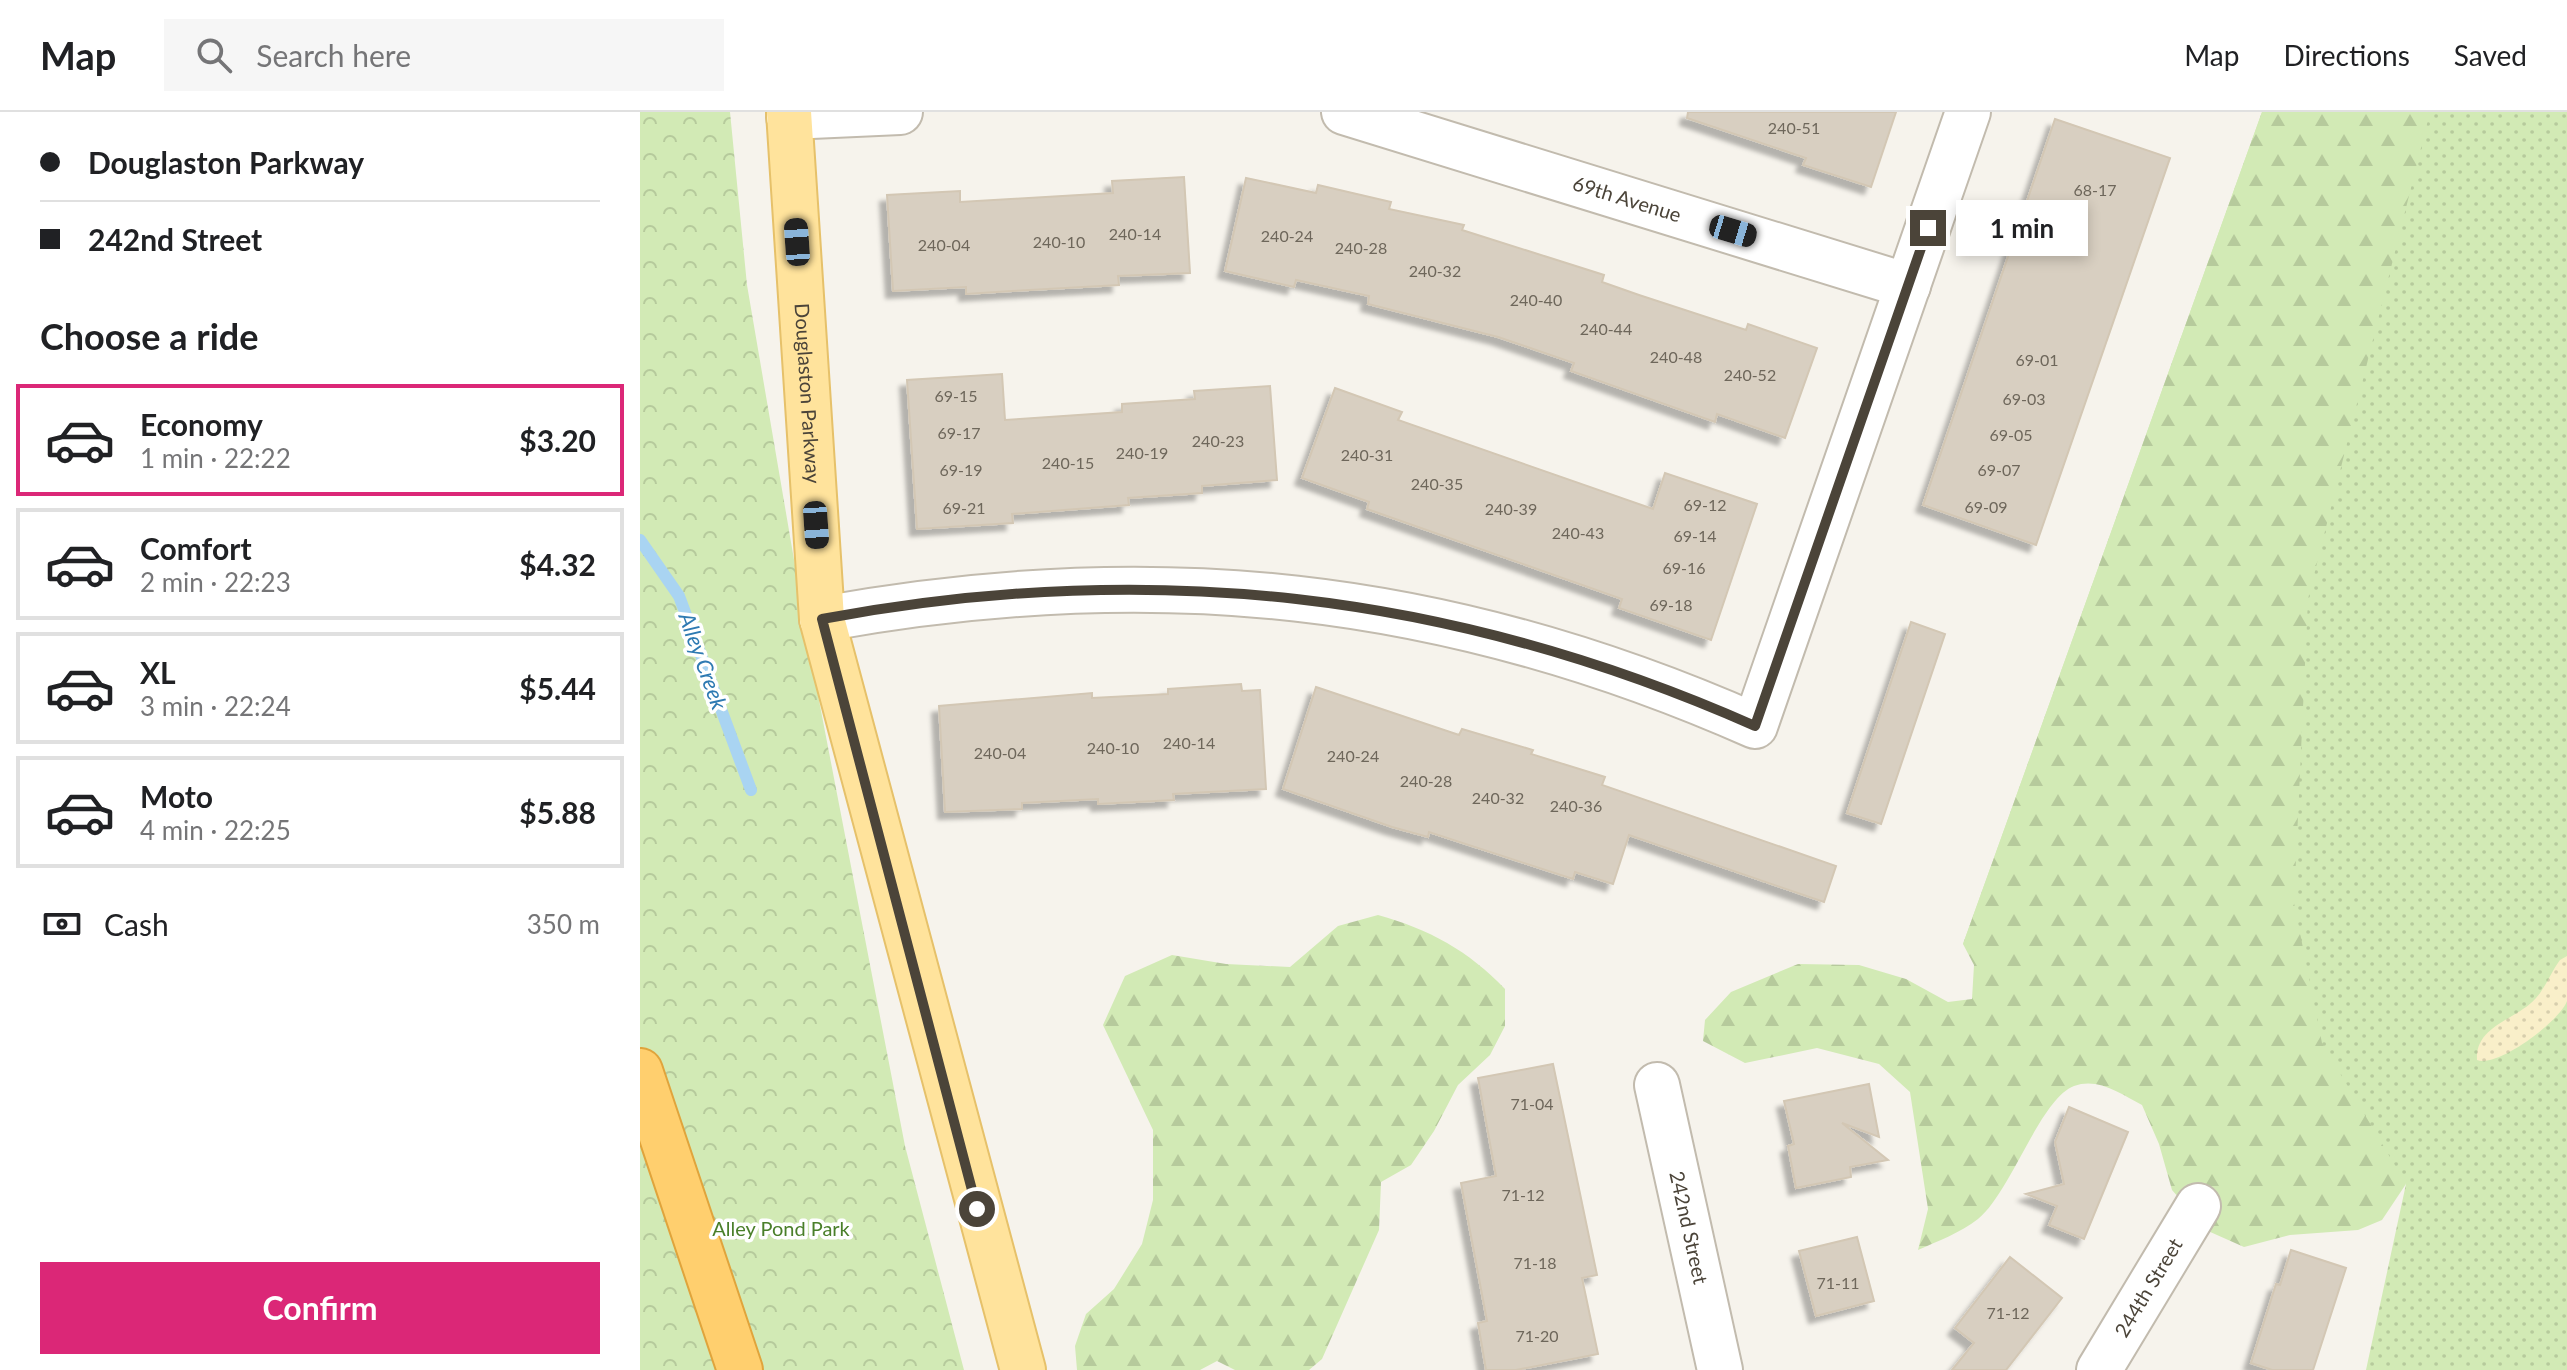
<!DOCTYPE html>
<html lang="en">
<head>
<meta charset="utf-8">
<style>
	:root { --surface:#fff; --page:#f6f6f6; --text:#202124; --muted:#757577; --line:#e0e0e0; --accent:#db2777 }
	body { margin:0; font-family:Lato,sans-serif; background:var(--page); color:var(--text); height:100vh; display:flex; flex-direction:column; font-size:30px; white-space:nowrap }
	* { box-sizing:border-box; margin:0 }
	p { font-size:26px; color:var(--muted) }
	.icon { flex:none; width:44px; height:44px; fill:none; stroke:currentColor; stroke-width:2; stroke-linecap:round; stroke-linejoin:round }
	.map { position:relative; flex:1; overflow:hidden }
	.drawer { display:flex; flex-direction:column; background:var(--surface); width:640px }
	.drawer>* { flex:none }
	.hud { display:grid; align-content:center; height:176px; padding:0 40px; background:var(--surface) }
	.end { position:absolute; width:36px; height:36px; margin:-18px; border:10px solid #4b4439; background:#fff; box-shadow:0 0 0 4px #fff }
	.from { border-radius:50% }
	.bubble { position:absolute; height:56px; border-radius:0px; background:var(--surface); box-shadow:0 4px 12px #0003; font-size:26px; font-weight:700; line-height:56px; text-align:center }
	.car { position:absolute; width:24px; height:48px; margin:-24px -12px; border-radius:10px; box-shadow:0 0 6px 2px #0007; background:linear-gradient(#222 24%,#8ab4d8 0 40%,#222 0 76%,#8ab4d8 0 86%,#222 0) }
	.hud b { display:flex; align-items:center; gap:28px; height:76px; font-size:30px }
	.hud b+b { border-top:2px solid var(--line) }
	.hud i { width:20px; height:20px; background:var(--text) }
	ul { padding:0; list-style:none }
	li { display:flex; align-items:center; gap:24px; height:112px; margin:0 16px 12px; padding:0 24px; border:4px solid var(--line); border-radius:0px }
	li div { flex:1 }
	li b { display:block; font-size:30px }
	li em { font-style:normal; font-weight:700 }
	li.active { border-color:var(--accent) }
	li>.icon { width:72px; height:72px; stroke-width:1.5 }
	h2 { padding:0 40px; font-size:36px; line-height:96px }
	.pay { display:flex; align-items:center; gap:20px; height:88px; padding:0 40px; font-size:30px }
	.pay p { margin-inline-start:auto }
	.action { display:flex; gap:16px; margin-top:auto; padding:16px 40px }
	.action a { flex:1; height:92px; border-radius:0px; background:var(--accent); color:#fff; font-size:32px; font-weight:700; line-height:92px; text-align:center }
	header { display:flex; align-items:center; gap:48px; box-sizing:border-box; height:112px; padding:0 40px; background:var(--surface); border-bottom:2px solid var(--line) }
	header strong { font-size:38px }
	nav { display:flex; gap:44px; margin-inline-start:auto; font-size:28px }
	.search { width:560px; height:72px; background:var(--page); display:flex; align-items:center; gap:20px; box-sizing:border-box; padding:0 28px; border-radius:0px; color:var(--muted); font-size:30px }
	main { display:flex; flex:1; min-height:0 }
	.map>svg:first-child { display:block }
	.grass { fill:url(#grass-dots) }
	.forest { fill:url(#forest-firs) }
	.sand { fill:url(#sand-dots) }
	.park { fill:url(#park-crowns) }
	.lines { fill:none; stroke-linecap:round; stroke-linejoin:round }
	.stream { stroke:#a9d4f2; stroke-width:12 }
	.building { fill:#d8cfc1; stroke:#d3c7b4; stroke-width:2; filter:url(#shadow) }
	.minor-casing { stroke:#c2bbae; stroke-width:48 }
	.major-casing { stroke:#e6c16a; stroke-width:48 }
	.highway-casing { stroke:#e0a43c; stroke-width:48 }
	.minor { stroke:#fff; stroke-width:44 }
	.major { stroke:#ffe39c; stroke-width:44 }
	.highway { stroke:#ffcf6e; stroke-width:44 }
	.route { stroke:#4b4439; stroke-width:10 }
	.labels { text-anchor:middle; stroke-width:7; stroke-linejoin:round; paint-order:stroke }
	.number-label { font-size:16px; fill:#6e675b }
	.street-label { font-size:20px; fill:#4b4439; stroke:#fff }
	.park-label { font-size:20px; fill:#4a7f2a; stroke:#fff }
	.water-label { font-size:22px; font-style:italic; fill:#2e7ab2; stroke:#fff }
</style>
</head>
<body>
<header>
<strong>Map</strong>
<div class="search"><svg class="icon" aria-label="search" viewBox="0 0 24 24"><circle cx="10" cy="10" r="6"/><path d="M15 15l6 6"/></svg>Search here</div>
<nav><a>Map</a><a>Directions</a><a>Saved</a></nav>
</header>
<main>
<section class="drawer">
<div class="hud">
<b><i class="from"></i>Douglaston Parkway</b>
<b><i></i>242nd Street</b>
</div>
<h2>Choose a ride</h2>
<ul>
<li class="active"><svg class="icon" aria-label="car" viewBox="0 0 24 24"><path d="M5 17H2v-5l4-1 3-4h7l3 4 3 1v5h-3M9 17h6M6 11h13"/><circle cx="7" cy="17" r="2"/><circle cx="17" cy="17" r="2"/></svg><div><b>Economy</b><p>1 min · 22:22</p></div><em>$3.20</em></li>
<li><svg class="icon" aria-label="car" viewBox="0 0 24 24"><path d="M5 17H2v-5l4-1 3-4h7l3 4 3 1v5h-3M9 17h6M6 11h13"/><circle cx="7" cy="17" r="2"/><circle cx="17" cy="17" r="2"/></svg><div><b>Comfort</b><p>2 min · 22:23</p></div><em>$4.32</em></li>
<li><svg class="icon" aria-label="car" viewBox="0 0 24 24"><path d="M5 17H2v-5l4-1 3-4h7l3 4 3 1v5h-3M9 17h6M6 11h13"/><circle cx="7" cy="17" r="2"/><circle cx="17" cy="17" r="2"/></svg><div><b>XL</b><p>3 min · 22:24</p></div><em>$5.44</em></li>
<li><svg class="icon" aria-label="car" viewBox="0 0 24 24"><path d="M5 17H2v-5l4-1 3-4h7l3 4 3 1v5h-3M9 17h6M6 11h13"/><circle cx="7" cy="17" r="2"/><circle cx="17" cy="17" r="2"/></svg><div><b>Moto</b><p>4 min · 22:25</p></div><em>$5.88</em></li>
</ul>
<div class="pay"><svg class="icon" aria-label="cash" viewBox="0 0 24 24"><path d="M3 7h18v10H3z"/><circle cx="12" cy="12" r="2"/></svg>Cash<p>350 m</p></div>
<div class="action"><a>Confirm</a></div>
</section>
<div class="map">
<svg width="1927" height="1258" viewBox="0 0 1927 1258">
	<defs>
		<pattern id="grass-dots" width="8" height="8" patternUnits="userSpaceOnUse" patternTransform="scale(2)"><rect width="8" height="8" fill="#d2eab5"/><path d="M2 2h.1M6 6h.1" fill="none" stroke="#b6ca9c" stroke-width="1.8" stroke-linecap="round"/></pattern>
		<pattern id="forest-firs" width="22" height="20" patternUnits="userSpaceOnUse" patternTransform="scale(2)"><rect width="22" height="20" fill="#d2eab5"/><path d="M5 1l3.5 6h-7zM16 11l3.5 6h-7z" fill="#b6ca9c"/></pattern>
		<pattern id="sand-dots" width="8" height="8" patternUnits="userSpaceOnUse" patternTransform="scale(2)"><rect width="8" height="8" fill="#f9efc9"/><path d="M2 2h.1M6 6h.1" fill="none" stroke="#d7cead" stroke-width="1.8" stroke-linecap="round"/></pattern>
		<pattern id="park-crowns" width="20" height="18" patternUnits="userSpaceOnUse" patternTransform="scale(2)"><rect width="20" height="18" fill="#d2eab5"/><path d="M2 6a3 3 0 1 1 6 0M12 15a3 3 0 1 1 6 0" fill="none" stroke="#b6ca9c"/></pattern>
		<filter id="shadow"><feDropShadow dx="-7" dy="7" stdDeviation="2" flood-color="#0004"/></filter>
	</defs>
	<rect width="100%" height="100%" fill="#f6f3ec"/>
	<!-- grass -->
	<path class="grass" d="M1622 0H1927V1258H1726L1766 1072 1323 832Z"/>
	<!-- forest -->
	<path class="forest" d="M1622 0H1790L1668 487 1654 791 1682 931 1766 1072 1742 1108 1718 1118 1650 1123 1604 1135 1568 1119 1532 1078 1519 1032 1502 993C1481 982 1458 965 1434 974 1400 987 1371 1080 1338 1107 1320 1121 1298 1129 1278 1138L1288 1097 1270 980 1239 952 1177 936 1105 951 1063 929 1065 908 1091 880 1158 852 1219 853 1266 867 1308 890 1332 887 1334 853 1323 832Z
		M738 803C789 817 829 839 865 877V914L850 943 818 973 794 1019 771 1053 741 1070 739 1118 682 1247 669 1258H595L577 1249 560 1258H437L435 1234 446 1202 474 1177 502 1132 513 1088V1018L463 913 485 864 532 843 586 852 650 855 698 814Z"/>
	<!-- sand -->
	<path class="sand" d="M1927 844C1927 857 1927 877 1927 889 1920 909 1858 956 1837 948 1835 913 1877 908 1896 886 1906 875 1911 860 1920 848Z"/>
	<!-- park -->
	<path class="park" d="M0 0H90L107 173 171 547 265 1034 324 1258H0Z"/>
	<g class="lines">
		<!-- stream -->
		<path class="stream" d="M0 428 39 484 111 678"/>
	</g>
	<!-- building -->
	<path class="building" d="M1048 0H1256L1231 75 1163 53 1166 46 1047 6Z
		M1415 7 1530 46 1396 433 1283 393Z
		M544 65 550 161 478 164 479 173 372 179 326 182V175L253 179 247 83 320 79V90L473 81 472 69Z
		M606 66 676 81 678 73 751 90 749 97 824 113 822 118 964 163 962 170 999 183 1106 218 1108 212 1177 236 1145 326 1077 302 1075 310 931 259 934 251 858 225 728 192 729 184 656 168 654 175 585 159Z
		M362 262 365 308 482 300V292L555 287 554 279 630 274 637 368 562 374V381L488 386 489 393 372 402 373 411 277 417 267 268Z
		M695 276 762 300 758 308 1013 397 1025 361 1117 392 1071 528 979 496 982 487 727 397 729 390 662 366Z
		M1271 510 1305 522 1241 712 1207 701Z
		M601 572 602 579 620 578 626 677 533 682 534 688 458 692V687L382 691V697L305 700 299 594 452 581V586L528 582V577Z
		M676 575 819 623 822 617 893 638 891 642 965 665 962 673 1196 754 1184 790 989 723 973 772 935 760 933 767 789 720 788 725 752 715 643 677Z
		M913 952 957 1163 942 1166 958 1242 876 1258H846L838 1211 847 1209 821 1071 856 1064 838 966Z
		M1229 972 1239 1025 1202 1011 1248 1048 1210 1055 1211 1065 1156 1076 1148 1034 1154 1032 1144 989Z
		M1429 995 1488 1020 1444 1127 1409 1113 1417 1094 1386 1082 1424 1072 1415 1030Z
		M1217 1125 1234 1189 1176 1204 1159 1139Z
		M1651 1138 1706 1156 1673 1258H1632L1611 1251 1636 1172 1640 1173Z
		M1370 1145 1422 1186 1366 1258H1312L1334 1231 1315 1216Z"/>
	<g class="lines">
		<defs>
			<g id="minor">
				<path id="s1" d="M704 0 1268 174"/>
				<path d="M149 5 260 0"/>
				<path d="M182 507C513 447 805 477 1115 614L1328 0"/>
				<path id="s2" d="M1017 973 1080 1258"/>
				<path id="s3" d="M1459 1258 1558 1094"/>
			</g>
			<g id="major">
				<path id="s4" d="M149 0 182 507 383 1258"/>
			</g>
			<path id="highway" d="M0 959 100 1258"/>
		</defs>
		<!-- minor casing -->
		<use href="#minor" class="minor-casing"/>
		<!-- major casing -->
		<use href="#major" class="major-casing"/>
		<!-- highway casing -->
		<use href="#highway" class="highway-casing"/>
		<!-- minor -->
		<use href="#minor" class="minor"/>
		<!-- major -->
		<use href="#major" class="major"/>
		<!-- highway -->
		<use href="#highway" class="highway"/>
	</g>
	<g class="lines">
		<!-- route -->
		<path class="route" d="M337 1097 182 507C508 446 810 479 1115 614L1288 116"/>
	</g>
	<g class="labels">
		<!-- number labels -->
		<g class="number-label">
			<text x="1154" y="22">240-51</text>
			<text x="1455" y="84">68-17</text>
			<text x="495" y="128">240-14</text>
			<text x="647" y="130">240-24</text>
			<text x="419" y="136">240-10</text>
			<text x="304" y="139">240-04</text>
			<text x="721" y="142">240-28</text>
			<text x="795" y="165">240-32</text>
			<text x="896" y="194">240-40</text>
			<text x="966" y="223">240-44</text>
			<text x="1036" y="251">240-48</text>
			<text x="1397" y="254">69-01</text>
			<text x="1110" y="269">240-52</text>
			<text x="316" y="290">69-15</text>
			<text x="1384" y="293">69-03</text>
			<text x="319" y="327">69-17</text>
			<text x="1371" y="329">69-05</text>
			<text x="578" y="335">240-23</text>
			<text x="502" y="347">240-19</text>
			<text x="727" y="349">240-31</text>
			<text x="428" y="357">240-15</text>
			<text x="321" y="364">69-19</text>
			<text x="1359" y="364">69-07</text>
			<text x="797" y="378">240-35</text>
			<text x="1065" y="399">69-12</text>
			<text x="1346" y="401">69-09</text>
			<text x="324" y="402">69-21</text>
			<text x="871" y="403">240-39</text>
			<text x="938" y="427">240-43</text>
			<text x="1055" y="430">69-14</text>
			<text x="1044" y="462">69-16</text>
			<text x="1031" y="499">69-18</text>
			<text x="549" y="637">240-14</text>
			<text x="473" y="642">240-10</text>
			<text x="360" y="647">240-04</text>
			<text x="713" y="650">240-24</text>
			<text x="786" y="675">240-28</text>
			<text x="858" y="692">240-32</text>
			<text x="936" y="700">240-36</text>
			<text x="892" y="998">71-04</text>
			<text x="883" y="1089">71-12</text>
			<text x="895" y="1157">71-18</text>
			<text x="1198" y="1177">71-11</text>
			<text x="1368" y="1207">71-12</text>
			<text x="897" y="1230">71-20</text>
		</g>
		<!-- street labels -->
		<g class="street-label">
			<text dy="7" stroke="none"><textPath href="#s1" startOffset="296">69th Avenue</textPath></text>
			<text dy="7" stroke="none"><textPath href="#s4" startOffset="282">Douglaston Parkway</textPath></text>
			<text dy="7" stroke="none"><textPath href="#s2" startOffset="146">242nd Street</textPath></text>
			<text dy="7" stroke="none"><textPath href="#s3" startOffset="96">244th Street</textPath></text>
		</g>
		<!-- park labels -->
		<g class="park-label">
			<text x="141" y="1124">Alley Pond Park</text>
		</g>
		<!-- water labels -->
		<g class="water-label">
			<text transform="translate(63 549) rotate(70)" y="8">Alley Creek</text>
		</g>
	</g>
</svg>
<i class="end from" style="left:337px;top:1097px"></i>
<i class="end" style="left:1288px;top:116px"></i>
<div class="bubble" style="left:1316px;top:88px;width:132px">1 min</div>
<i class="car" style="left:1093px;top:119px;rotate:107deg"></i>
<i class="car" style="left:157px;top:130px;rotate:356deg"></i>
<i class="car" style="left:176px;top:413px;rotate:176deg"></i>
</div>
</main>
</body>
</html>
